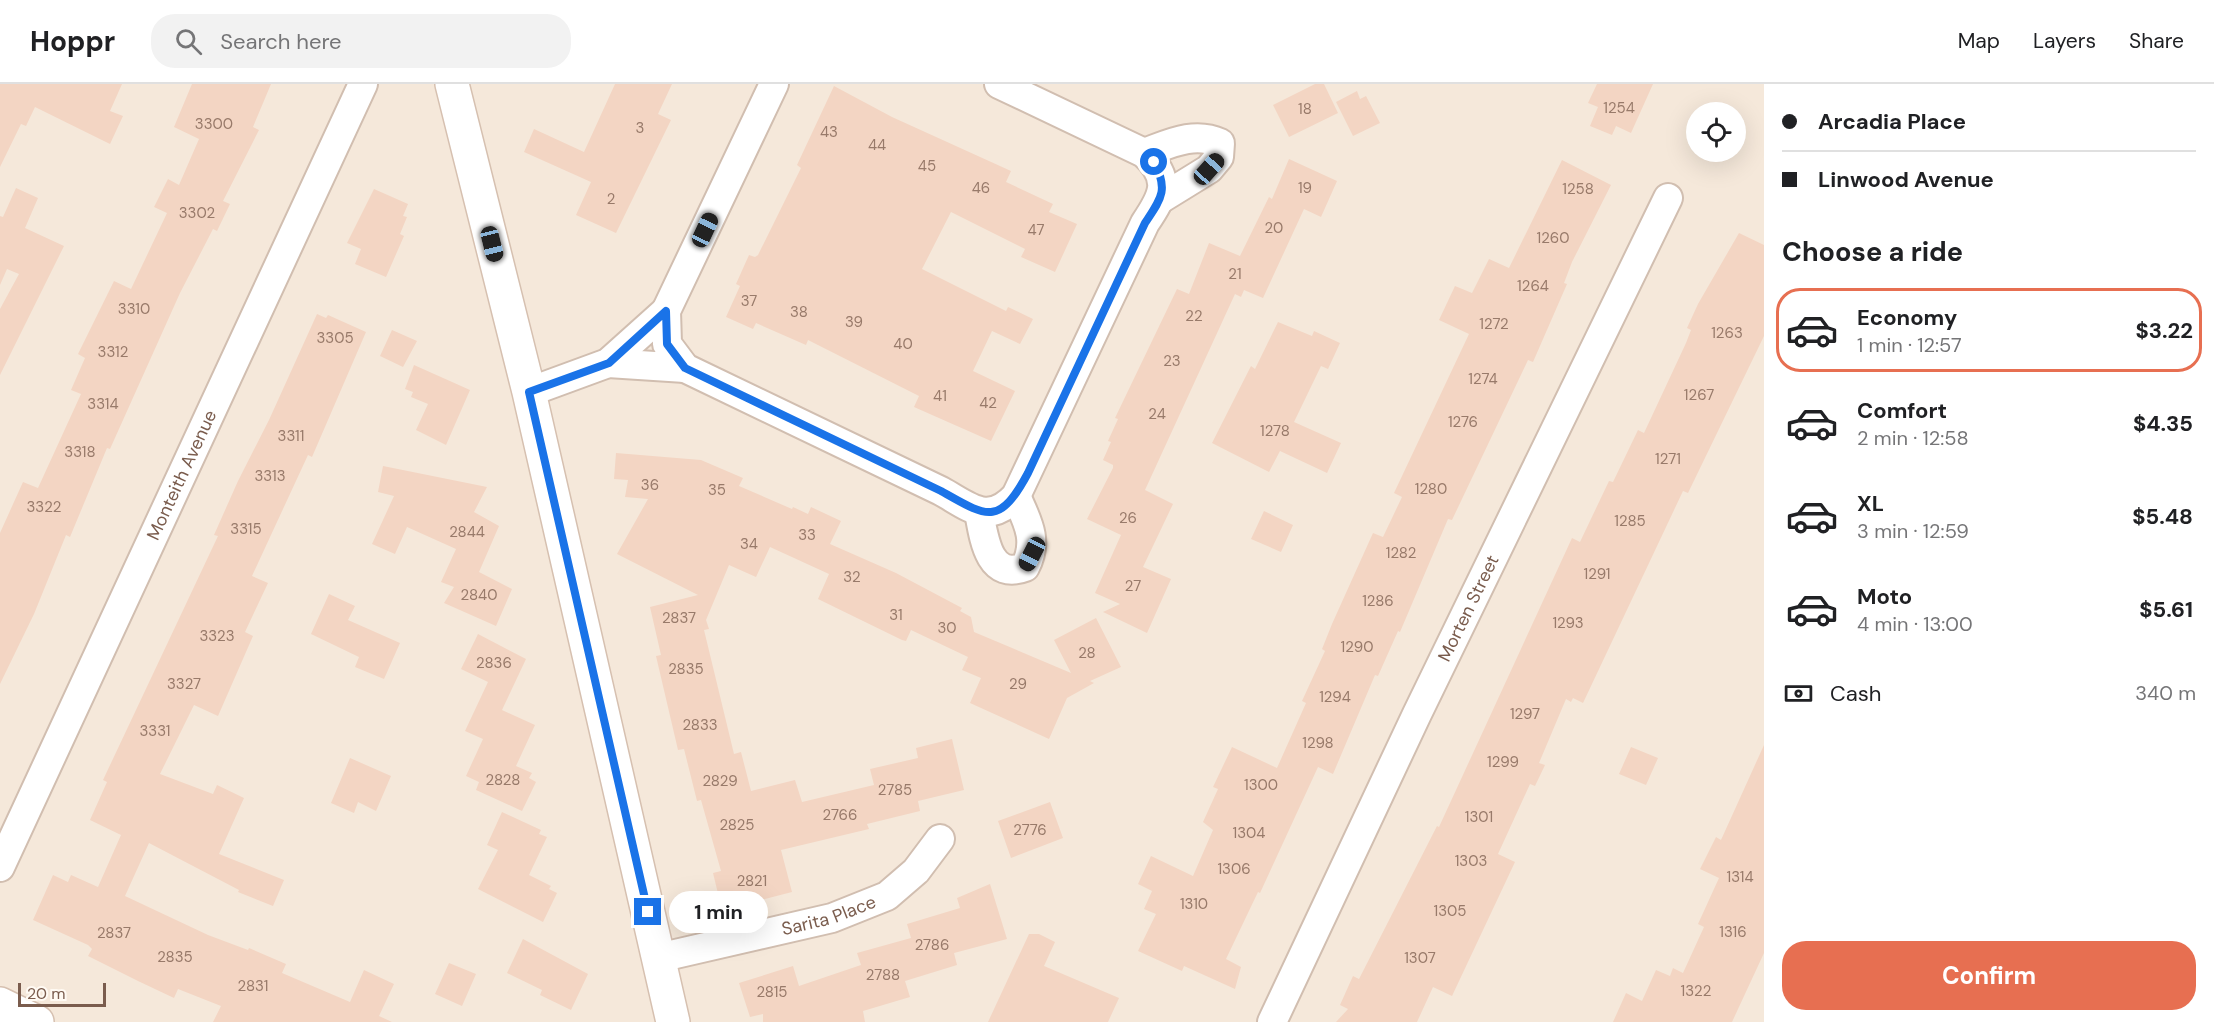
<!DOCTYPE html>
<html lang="en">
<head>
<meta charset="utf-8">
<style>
	:root { --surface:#fff; --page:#f2f2f2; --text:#202124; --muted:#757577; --line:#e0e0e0; --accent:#e76f51 }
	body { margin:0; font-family:"DM Sans",sans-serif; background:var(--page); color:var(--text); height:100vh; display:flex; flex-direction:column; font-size:22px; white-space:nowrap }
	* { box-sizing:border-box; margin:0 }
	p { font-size:20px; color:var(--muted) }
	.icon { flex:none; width:33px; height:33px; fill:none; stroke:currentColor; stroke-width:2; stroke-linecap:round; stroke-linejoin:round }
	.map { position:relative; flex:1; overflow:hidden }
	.drawer { display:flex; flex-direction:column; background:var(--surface); width:450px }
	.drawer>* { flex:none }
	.top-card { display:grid; align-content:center; height:132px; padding:0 18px; background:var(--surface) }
	.tools { position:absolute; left:1686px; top:18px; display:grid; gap:12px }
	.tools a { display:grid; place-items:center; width:60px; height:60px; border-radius:50%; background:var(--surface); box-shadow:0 6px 24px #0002; font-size:30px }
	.scale { position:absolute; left:18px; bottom:15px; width:88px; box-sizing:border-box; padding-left:6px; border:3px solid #7a5c4d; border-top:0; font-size:16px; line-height:21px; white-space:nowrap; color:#7a5c4d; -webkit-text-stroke:4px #fffaf3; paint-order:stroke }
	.end { position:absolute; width:27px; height:27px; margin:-14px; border:8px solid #1a73e8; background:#fff; box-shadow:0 0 0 3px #fff }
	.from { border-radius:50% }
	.bubble { position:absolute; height:42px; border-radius:21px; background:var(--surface); box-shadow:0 6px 24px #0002; font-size:20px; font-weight:700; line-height:42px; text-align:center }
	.car { position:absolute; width:18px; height:36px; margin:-18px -9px; border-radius:8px; box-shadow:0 0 4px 2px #0007; background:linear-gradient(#222 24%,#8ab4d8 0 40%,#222 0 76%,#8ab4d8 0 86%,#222 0) }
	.top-card b { display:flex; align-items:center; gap:21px; height:57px; font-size:22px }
	.top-card b+b { border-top:2px solid var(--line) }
	.top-card i { width:15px; height:15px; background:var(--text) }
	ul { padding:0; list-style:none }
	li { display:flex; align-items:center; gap:18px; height:84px; margin:0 12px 9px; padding:0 6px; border:3px solid transparent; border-radius:24px }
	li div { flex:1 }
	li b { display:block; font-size:22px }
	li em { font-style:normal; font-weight:700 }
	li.on { border-color:var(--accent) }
	li>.icon { width:54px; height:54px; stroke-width:1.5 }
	h2 { padding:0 18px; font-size:27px; line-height:72px }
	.pay { display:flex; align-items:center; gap:15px; height:66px; padding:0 18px; font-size:22px }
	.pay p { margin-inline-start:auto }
	.button { display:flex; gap:12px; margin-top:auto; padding:12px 18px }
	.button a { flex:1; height:69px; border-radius:24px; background:var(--accent); color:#fff; font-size:24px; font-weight:700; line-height:69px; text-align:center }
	header { display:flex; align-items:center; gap:36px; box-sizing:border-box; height:84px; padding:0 30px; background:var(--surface); border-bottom:2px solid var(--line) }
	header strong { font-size:28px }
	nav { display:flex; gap:33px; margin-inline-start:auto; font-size:21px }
	.search { width:420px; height:54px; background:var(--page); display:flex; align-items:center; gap:15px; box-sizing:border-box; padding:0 21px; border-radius:24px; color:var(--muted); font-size:22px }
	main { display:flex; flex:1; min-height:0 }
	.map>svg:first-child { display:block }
	.residential { fill:#f5e8da; fill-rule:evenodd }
	.building { fill:#f3d5c3 }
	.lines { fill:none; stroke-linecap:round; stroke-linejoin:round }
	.street-casing { stroke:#d1beb0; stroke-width:32 }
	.secondary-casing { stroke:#d6c0b0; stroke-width:36 }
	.street { stroke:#fff; stroke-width:28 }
	.secondary { stroke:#fff; stroke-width:33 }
	.route { stroke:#1a73e8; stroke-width:8 }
	.labels { text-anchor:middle; stroke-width:6; stroke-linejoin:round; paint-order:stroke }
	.number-label { font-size:15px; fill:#987a6a }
	.street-label { font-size:18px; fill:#7a5c4d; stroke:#fffaf3 }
</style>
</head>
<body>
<header>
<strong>Hoppr</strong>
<div class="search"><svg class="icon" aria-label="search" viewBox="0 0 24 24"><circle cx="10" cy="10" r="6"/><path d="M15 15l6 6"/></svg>Search here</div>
<nav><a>Map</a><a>Layers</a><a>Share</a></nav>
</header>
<main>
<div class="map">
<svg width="1764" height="938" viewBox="0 0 1764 938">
	<rect width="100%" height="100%" fill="#fdf6ec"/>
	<!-- residential -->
	<path class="residential" d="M0 0H1764V938H0ZM1696 28H1736V68H1696Z"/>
	<!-- building -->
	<path class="building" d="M0 0H122L110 27 123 32 110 60 35 23 26 42 21 40 0 83Z
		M192 0H271L253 43 259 46 223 117 230 120 217 147 213 145 180 209 110 365 107 364 70 453 66 451 34 530 0 600V449L23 398 38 404 81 310 71 306 85 274 78 270 114 197 131 205 167 129 154 123 168 95 179 101 199 55 174 43Z
		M615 0H672L658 30 671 36 616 149 576 131 591 98 524 68 534 45 584 68Z
		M1315 0H1324L1338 29 1289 53 1273 21Z
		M1597 0H1653L1631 49 1616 42 1612 51 1590 42 1598 23 1588 19Z
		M834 2 892 33 1011 87 1006 98 1053 120 1049 128 1077 140 1055 188 1021 173 1025 165 951 128 922 185 1006 227 1008 223 1033 235 1020 260 992 247 973 287 1015 307 991 357 914 323 919 312 808 256 806 261 756 239 753 245 726 233 740 202 736 200 749 171 755 173 758 171 801 84 797 81Z
		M1357 7 1360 15 1366 12 1380 39 1353 52 1336 18Z
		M1289 75 1337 97 1321 133 1304 125 1263 214 1244 206 1241 213 1235 210 1145 406 1173 420 1143 483 1171 495 1147 549 1103 528 1120 520 1095 509 1121 451 1087 435 1113 384V381L1103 376 1111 358 1108 357 1118 335 1115 334 1177 205 1189 210 1209 159 1240 172 1269 113 1272 115Z
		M1562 76 1611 101 1572 178 1564 199 1567 200 1533 278 1528 276 1452 436 1448 435 1400 548 1398 547 1378 592 1375 591 1333 690 1318 683 1260 809 1258 808 1226 875 1241 883 1235 905 1184 882 1182 887 1138 867 1156 830 1144 825 1152 807 1138 800 1151 772 1193 792 1213 746 1203 738 1218 705 1213 703 1232 663 1277 684 1306 619 1302 617 1325 567 1322 565 1332 540 1373 449 1383 453 1402 413 1394 409 1469 250 1439 236 1455 202 1472 209 1489 175 1509 184Z
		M16 104 38 114 25 144 64 162 0 291V225L19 190 7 185 0 201V132L3 133Z
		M374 105 408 120 403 132 407 133 400 150 404 152 386 193 355 180 361 165 347 159Z
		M1739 149 1764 161V252L1688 409 1683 407 1583 619 1573 614 1571 618 1566 615 1539 679 1545 681 1535 702 1530 700 1498 770 1515 778 1452 912 1433 903 1417 938H1336L1348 925 1340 921 1353 892 1359 895 1437 742 1439 743 1572 454 1580 458 1609 397 1613 398 1638 346 1644 349 1686 259 1691 246 1687 244 1698 220Z
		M317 230 326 234 328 231 366 248 312 373 308 371 252 492 268 499 245 548 253 552 218 632 194 621 160 690 213 710 217 701 244 714 219 770 284 796 273 822 238 808 239 806 149 759 125 812 208 851 248 866 249 864 286 880 282 889 350 918 364 886 394 900 379 932 392 938H213L221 922 178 905 174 914 138 897 88 872 92 865 88 861 33 836 53 791 68 798 71 791 98 803 121 751 90 736 107 698 103 696 218 452 214 451 238 397 269 336Z
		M1278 238 1312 252 1314 247 1340 259 1328 285 1321 282 1294 338 1341 359 1327 389 1280 367 1269 388 1212 359 1251 282 1255 285Z
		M392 246 417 257 403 283 380 272Z
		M414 281 470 306 446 361 416 346 428 320 411 313 413 308 405 305Z
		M616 369 701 376 743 394 739 402 792 425 793 423 808 430 811 423 841 437 830 460 896 489 962 524 960 527 971 533 974 548 1071 589 1054 556 1096 534 1121 583 1090 597 1094 599 1067 614 1049 655 970 619 981 594 962 586 968 573 911 546 906 557 902 556 818 515 829 490 770 463 756 493 729 481 706 536 709 545 704 546 734 670 741 668 751 707 795 696 802 718 874 701 870 685 918 674 916 664 952 655 964 706 918 717 920 727 867 740 869 745 781 766 792 808 722 826 713 789 721 787 701 716 697 717 684 665 678 666 656 572 661 571 650 523 698 511 617 470 648 415 625 413 628 396 614 395Z
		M383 382 487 403 474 428 499 442 479 488 512 505 496 542 444 519 454 503 441 498 456 465 407 443 395 470 372 460 394 412 378 408Z
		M1264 427 1293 441 1281 468 1251 455Z
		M329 510 355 522 348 536 400 559 384 595 355 583 359 573 311 550Z
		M478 550 526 575 502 626 535 641 516 682 532 689 529 694 536 698 522 727 476 706 479 698 466 692 483 655 465 647 488 598 461 585Z
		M1764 661V869L1732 938H1613L1626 909 1642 917 1656 886 1670 892 1673 884 1683 889 1704 843 1698 840 1719 794 1700 785 1716 753 1721 756Z
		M1631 663 1658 674 1646 701 1619 690Z
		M350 674 391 692 376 727 358 718 354 729 331 719Z
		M1050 718 1063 754 1011 774 998 737Z
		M502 728 541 746 539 750 547 753 529 791 551 802 549 805 557 809 543 838 478 805 498 766 487 761Z
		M990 800 1007 855 954 869 957 881 905 897 910 913 863 927 865 938H763V930L750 933 739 899 793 882 799 902 861 881 857 869 911 854 907 840 960 824 957 814Z
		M1029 850H1039L1055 858 1044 882 1119 914 1108 938H988Z
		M523 855 588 890 571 926 540 911 542 906 507 889Z
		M449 879 476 890 462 922 435 910Z"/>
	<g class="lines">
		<defs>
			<g id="street">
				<path d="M774 0 666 227 667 260 685 284 941 407C970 423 988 442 1016 412L1145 139C1164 111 1172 95 1144 69L999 0"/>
				<path d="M1144 69C1169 60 1194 47 1220 59L1219 73 1209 85 1162 114"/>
				<path d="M608 279 685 284"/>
				<path d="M529 308 608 279 666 227"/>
				<path d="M979 428C984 455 989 497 1025 483 1039 456 1027 437 1016 412"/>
				<path id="s1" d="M0 783 363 0"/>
				<path id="s2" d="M658 874 832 834 887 812 916 787 940 755"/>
				<path id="s3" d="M1272 938 1417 630 1668 114"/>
			</g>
			<path id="secondary" d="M452 0 529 308 673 938
				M0 920 37 938"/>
		</defs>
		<!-- street casing -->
		<use href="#street" class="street-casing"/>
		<!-- secondary casing -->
		<use href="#secondary" class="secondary-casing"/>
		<!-- street -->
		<use href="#street" class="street"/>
		<!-- secondary -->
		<use href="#secondary" class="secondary"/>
	</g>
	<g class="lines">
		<!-- route -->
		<path class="route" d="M648 828 529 308 609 279 666 227 667 260 685 284 941 407C987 433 999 443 1028 389L1145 139C1161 115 1169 106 1154 78"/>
	</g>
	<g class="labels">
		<!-- number labels -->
		<g class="number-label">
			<text x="1619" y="29">1254</text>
			<text x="1305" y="30">18</text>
			<text x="214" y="45">3300</text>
			<text x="640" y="49">3</text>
			<text x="829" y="53">43</text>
			<text x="877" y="66">44</text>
			<text x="927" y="87">45</text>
			<text x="981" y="109">46</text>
			<text x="1305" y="109">19</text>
			<text x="1578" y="110">1258</text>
			<text x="611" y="120">2</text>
			<text x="197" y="134">3302</text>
			<text x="1274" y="149">20</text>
			<text x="1036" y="151">47</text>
			<text x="1553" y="159">1260</text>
			<text x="1235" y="195">21</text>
			<text x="1533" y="207">1264</text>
			<text x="749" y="222">37</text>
			<text x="134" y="230">3310</text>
			<text x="799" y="233">38</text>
			<text x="1194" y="237">22</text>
			<text x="854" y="243">39</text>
			<text x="1494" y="245">1272</text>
			<text x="1727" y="254">1263</text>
			<text x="335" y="259">3305</text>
			<text x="903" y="265">40</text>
			<text x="113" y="273">3312</text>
			<text x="1172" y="282">23</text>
			<text x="1483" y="300">1274</text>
			<text x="1699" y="316">1267</text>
			<text x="940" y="317">41</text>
			<text x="988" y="324">42</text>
			<text x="103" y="325">3314</text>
			<text x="1157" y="335">24</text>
			<text x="1463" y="343">1276</text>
			<text x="1275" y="352">1278</text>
			<text x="291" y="357">3311</text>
			<text x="80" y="373">3318</text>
			<text x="1668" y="380">1271</text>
			<text x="270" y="397">3313</text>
			<text x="650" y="406">36</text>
			<text x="1431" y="410">1280</text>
			<text x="717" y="411">35</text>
			<text x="44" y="428">3322</text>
			<text x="1128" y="439">26</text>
			<text x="1630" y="442">1285</text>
			<text x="246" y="450">3315</text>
			<text x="467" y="453">2844</text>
			<text x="807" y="456">33</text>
			<text x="749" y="465">34</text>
			<text x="1401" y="474">1282</text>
			<text x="1597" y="495">1291</text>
			<text x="852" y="498">32</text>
			<text x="1133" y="507">27</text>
			<text x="479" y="516">2840</text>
			<text x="1378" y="522">1286</text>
			<text x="896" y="536">31</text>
			<text x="679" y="539">2837</text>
			<text x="1568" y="544">1293</text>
			<text x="947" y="549">30</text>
			<text x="217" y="557">3323</text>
			<text x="1357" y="568">1290</text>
			<text x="1087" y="574">28</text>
			<text x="494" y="584">2836</text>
			<text x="686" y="590">2835</text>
			<text x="184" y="605">3327</text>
			<text x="1018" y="605">29</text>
			<text x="1335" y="618">1294</text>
			<text x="1525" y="635">1297</text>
			<text x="700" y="646">2833</text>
			<text x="155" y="652">3331</text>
			<text x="1318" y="664">1298</text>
			<text x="1503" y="683">1299</text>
			<text x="503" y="701">2828</text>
			<text x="720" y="702">2829</text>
			<text x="1261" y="706">1300</text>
			<text x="895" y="711">2785</text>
			<text x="840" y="736">2766</text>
			<text x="1479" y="738">1301</text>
			<text x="737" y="746">2825</text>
			<text x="1030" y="751">2776</text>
			<text x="1249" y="754">1304</text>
			<text x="1471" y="782">1303</text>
			<text x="1234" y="790">1306</text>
			<text x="1740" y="798">1314</text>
			<text x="752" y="802">2821</text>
			<text x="1194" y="825">1310</text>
			<text x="1450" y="832">1305</text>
			<text x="1733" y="853">1316</text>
			<text x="114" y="854">2837</text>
			<text x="932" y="866">2786</text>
			<text x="175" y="878">2835</text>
			<text x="1420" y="879">1307</text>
			<text x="883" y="896">2788</text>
			<text x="253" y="907">2831</text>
			<text x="1696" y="912">1322</text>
			<text x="772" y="913">2815</text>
		</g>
		<!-- street labels -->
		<g class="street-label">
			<text dy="6" stroke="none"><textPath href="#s1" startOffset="432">Monteith Avenue</textPath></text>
			<text dy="6" stroke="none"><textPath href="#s3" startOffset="458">Morten Street</textPath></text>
			<text dy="6" stroke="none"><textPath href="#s2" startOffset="176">Sarita Place</textPath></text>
		</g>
	</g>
</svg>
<div class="tools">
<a><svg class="icon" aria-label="locate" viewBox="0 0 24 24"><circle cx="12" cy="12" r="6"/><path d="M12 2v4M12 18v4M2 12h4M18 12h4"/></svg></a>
</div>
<div class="scale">20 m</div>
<i class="end from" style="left:1154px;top:78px"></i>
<i class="end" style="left:648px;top:828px"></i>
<div class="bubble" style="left:669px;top:807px;width:99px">1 min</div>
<i class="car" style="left:1209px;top:85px;rotate:42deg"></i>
<i class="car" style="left:705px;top:146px;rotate:25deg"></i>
<i class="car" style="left:492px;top:160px;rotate:166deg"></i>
<i class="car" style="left:1032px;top:470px;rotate:207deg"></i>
</div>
<section class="drawer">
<div class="top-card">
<b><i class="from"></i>Arcadia Place</b>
<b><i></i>Linwood Avenue</b>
</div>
<h2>Choose a ride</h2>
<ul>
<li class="on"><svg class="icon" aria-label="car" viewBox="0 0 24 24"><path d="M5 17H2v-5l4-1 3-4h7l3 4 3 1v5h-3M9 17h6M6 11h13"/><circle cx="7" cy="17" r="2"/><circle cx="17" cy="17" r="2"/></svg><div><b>Economy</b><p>1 min · 12:57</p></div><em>$3.22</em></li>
<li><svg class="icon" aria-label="car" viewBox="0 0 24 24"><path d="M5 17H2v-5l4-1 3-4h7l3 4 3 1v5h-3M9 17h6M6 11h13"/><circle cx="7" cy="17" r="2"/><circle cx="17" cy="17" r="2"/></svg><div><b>Comfort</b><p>2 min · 12:58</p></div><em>$4.35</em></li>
<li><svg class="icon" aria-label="car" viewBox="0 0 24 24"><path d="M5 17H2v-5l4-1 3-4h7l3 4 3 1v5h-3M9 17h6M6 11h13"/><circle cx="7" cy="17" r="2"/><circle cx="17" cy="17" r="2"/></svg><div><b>XL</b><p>3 min · 12:59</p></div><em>$5.48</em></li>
<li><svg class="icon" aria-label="car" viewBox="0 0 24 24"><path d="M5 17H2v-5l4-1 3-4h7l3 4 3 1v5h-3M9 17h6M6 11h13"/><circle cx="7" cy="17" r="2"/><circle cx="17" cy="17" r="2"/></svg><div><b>Moto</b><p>4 min · 13:00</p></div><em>$5.61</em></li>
</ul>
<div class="pay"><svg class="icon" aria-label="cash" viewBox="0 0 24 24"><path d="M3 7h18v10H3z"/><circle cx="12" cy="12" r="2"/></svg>Cash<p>340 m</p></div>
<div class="button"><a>Confirm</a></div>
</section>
</main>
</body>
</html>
